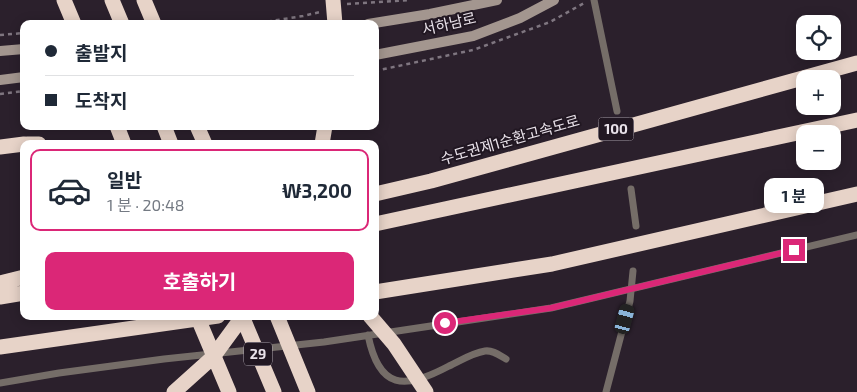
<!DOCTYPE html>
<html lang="ko">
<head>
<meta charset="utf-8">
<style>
	:root { --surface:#fff; --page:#f6f6f7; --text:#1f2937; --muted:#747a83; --line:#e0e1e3; --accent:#db2777 }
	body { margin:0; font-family:"Exo 2","Noto Sans KR",sans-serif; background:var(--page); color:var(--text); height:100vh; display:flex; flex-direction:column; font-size:19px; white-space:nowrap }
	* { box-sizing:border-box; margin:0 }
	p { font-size:16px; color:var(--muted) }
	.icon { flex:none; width:28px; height:28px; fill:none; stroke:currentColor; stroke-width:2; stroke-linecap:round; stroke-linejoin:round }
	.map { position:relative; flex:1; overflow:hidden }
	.sheet { position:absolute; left:20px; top:140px; width:359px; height:180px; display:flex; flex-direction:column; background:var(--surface); border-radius:10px; box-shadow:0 2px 12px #0003 }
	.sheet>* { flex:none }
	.top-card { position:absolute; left:20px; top:20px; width:359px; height:110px; border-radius:10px; box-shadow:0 2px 12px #0003; display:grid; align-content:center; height:110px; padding:0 25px; background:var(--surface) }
	.buttons { position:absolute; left:796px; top:15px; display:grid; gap:10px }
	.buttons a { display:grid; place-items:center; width:45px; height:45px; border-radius:10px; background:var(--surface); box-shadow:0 2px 12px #0003; font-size:25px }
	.end { position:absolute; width:22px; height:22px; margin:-11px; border:6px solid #db2777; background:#fff; box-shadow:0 0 0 2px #fff }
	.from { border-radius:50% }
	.bubble { position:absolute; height:35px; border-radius:10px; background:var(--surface); box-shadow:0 2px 12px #0003; font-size:16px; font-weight:700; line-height:35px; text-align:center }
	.car { position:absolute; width:15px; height:30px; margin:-15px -8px; border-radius:6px; box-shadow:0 0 4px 1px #0007; background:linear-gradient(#222 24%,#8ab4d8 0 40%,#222 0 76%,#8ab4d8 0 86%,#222 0) }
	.top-card b { display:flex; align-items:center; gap:18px; height:48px; font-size:19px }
	.top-card b+b { border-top:1px solid var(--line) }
	.top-card i { width:12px; height:12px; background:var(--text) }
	ul { padding:9px 0 0; list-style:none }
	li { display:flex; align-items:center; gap:15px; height:82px; margin:0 10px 8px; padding:0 15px; border:2px solid transparent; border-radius:10px }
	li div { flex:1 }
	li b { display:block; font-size:19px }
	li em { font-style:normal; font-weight:700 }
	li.selected { border-color:var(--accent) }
	li>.icon { width:45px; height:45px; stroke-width:1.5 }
	.button { display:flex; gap:10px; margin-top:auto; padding:10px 25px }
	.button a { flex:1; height:58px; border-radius:10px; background:var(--accent); color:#fff; font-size:20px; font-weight:700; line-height:58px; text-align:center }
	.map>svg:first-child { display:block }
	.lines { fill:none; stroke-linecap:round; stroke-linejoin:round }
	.path { stroke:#7f7680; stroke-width:2.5; stroke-dasharray:4 4; stroke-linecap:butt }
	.service { stroke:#756d68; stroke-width:7 }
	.secondary { stroke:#a3968f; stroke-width:10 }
	.motorway { stroke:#e7d3c8; stroke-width:15 }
	.motorway-bridge { stroke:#e7d3c8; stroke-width:15 }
	.route { stroke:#db2777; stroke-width:6 }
	.labels { text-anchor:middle; stroke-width:4; stroke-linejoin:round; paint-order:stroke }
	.shield { fill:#211722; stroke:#ada5ae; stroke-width:1 }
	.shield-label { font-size:14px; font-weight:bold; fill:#e9e2ea }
	.street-label { font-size:15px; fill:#e9e2ea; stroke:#211722 }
</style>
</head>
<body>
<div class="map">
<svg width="857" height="392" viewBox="0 0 857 392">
	<rect width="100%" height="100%" fill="#2b202c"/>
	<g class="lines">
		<!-- path -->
		<path class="path" d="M347 4 410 0
			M252 24 303 16 320 12
			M0 35 24 33
			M375 71 473 50 550 22 586 2
			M0 94 24 91"/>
		<!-- service -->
		<path class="service" d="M594 0 617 111
			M631 189 636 226
			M368 335C379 390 404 390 449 366 460 361 472 353 485 351 493 350 499 355 506 359
			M0 383 59 373 164 359 324 342 551 308 857 235
			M606 392 630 301 633 271"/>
		<!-- secondary -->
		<path class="secondary" d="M368 24 430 14 497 0
			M0 51 24 49
			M375 55 473 36 520 18 554 0
			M0 80 24 77"/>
		<!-- motorway -->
		<path class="motorway" d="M64 0 74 24
			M112 0 122 24
			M144 0 154 24
			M117 126 124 144
			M164 126 171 144
			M197 126 205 144
			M27 144H39
			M322 144 325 126
			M0 147 24 144
			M375 194 431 181 857 63
			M375 224 857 120
			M0 283 24 277
			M375 292 552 264 857 194
			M0 297 24 293
			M0 347 218 316"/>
		<!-- motorway-bridge -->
		<path class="motorway-bridge" d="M333 0 335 24
			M197 316 229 392
			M242 316 274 392
			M277 316 308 392
			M370 316 394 344 426 392
			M174 392 213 357 243 316"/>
	</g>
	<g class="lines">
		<!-- route -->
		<path class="route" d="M445 323 551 308 794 250"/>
	</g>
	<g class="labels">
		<!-- shield labels -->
		<g class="shield">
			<rect x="598.5" y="117.5" width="35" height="23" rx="4"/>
			<rect x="244" y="342.5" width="28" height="23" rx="4"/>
		</g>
		<g class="shield-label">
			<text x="616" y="134">100</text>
			<text x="258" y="359">29</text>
		</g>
		<!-- street labels -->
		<g class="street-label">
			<text transform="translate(449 24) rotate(-13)" y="5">서하남로</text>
			<text transform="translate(510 140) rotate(-16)" y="5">수도권제1순환고속도로</text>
		</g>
	</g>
</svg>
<div class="buttons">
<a><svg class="icon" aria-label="locate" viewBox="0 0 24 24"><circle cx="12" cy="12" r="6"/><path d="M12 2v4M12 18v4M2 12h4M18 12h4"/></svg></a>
<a>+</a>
<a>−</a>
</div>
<i class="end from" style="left:445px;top:323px"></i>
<i class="end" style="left:794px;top:250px"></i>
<div class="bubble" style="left:764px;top:178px;width:60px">1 분</div>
<i class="car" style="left:625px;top:319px;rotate:15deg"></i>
<div class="top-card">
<b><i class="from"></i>출발지</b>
<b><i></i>도착지</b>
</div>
<section class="sheet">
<ul>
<li class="selected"><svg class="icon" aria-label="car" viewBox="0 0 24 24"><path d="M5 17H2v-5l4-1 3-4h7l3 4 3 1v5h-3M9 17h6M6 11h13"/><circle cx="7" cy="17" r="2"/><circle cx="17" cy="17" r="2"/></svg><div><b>일반</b><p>1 분 · 20:48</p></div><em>₩3,200</em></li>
</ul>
<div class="button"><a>호출하기</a></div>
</section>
</div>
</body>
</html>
